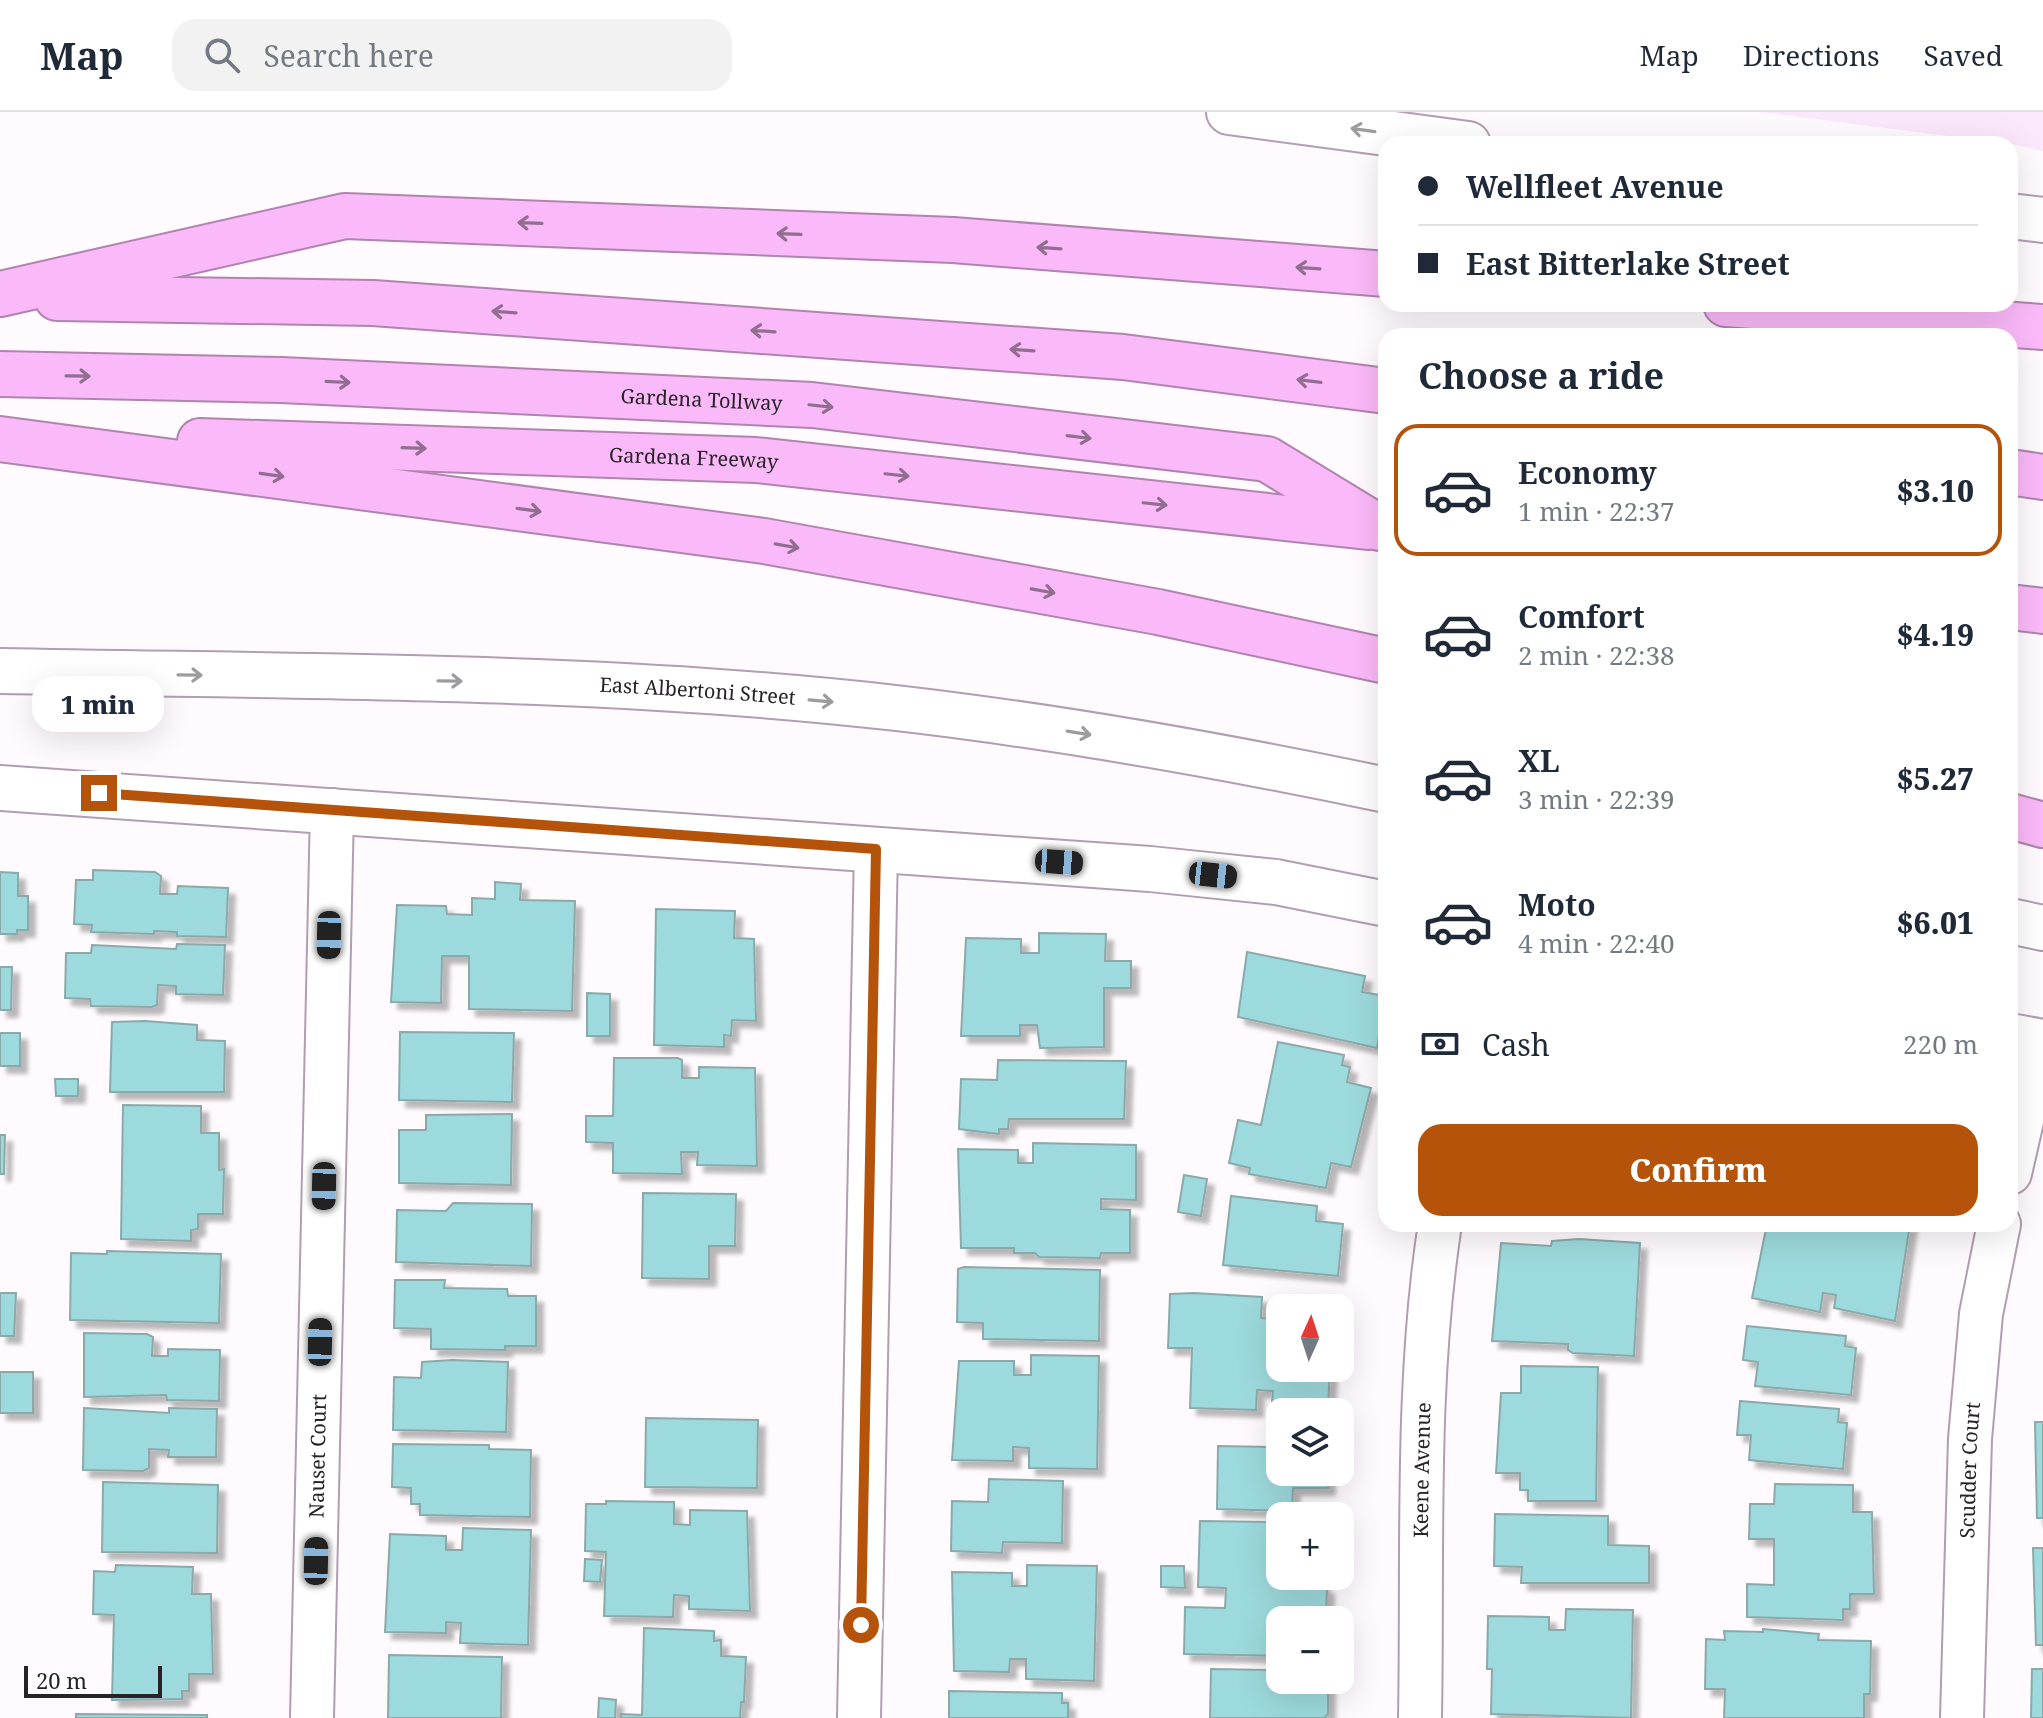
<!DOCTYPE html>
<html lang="en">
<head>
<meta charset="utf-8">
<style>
	:root { --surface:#fff; --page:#f2f2f3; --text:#1f2937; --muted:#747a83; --line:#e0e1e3; --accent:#b45309 }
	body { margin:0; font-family:"Noto Serif",serif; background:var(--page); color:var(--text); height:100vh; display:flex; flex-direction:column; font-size:30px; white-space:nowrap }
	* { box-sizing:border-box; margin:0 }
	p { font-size:26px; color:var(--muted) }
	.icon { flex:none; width:44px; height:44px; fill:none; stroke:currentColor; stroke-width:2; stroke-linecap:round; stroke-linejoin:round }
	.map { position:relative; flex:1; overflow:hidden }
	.side { position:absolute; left:1378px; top:216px; width:640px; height:904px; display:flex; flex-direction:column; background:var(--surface); border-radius:24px; box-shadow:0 8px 32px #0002 }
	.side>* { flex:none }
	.hud { position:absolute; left:1378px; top:24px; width:640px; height:176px; border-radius:24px; box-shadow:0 8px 32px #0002; display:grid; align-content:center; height:176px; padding:0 40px; background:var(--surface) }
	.needle { width:52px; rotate:3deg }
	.controls { position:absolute; left:1266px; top:1182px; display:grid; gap:16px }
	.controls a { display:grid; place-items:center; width:88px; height:88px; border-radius:16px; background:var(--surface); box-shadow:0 8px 32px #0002; font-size:40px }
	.scale { position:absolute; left:24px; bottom:20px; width:138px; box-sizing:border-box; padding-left:8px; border:4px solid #282128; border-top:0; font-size:22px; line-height:28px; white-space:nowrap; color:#282128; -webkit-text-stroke:6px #fff; paint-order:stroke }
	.end { position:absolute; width:36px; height:36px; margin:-18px; border:10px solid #b45309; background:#fff; box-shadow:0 0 0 4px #fff }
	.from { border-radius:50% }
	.bubble { position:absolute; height:56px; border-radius:24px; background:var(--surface); box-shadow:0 8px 32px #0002; font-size:26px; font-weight:800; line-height:56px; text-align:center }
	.car { position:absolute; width:24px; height:48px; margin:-24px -12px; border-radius:10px; box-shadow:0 0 6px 2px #0007; background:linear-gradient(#222 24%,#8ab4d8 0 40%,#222 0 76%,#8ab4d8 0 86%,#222 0) }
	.hud b { display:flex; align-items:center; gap:28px; height:76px; font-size:30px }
	.hud b+b { border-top:2px solid var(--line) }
	.hud i { width:20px; height:20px; background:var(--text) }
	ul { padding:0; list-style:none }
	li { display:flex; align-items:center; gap:24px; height:132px; margin:0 16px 12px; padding:0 24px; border:4px solid transparent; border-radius:24px }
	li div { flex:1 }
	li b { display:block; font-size:30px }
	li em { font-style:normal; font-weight:800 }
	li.current { border-color:var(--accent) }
	li>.icon { width:72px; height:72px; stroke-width:1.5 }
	h2 { padding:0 40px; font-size:36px; line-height:96px }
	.pay { display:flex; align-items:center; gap:20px; height:88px; padding:0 40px; font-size:30px }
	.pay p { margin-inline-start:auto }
	.primary-button { display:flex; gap:16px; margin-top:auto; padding:16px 40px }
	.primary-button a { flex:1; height:92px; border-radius:24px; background:var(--accent); color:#fff; font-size:32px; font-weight:800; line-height:92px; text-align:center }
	header { display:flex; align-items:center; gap:48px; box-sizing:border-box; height:112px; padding:0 40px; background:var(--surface); border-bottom:2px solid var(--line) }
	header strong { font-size:38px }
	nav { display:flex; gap:44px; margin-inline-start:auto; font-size:28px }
	.search { width:560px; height:72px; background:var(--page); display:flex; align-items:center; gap:20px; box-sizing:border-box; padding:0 28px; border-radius:24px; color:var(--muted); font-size:30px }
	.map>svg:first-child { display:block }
	.built { fill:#fce8fc }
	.building { fill:#9ddadd; stroke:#8ca9aa; stroke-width:2; filter:url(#shadow) }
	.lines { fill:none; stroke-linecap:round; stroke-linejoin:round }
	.minor-casing { stroke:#b19eb0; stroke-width:46 }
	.tertiary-casing { stroke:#b19eb0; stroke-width:48 }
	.secondary-casing { stroke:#b19eb0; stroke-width:48 }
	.motorway-casing { stroke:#b084af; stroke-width:48 }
	.minor { stroke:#fff; stroke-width:42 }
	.tertiary { stroke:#fff; stroke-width:44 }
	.secondary { stroke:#fff; stroke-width:44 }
	.motorway { stroke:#fab9f8; stroke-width:44 }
	.oneway { stroke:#9e9b9e }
	.oneway2 { stroke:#916d90 }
	.route { stroke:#b45309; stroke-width:10 }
	.labels { text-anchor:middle; stroke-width:6; stroke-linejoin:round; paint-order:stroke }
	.street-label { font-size:20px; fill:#282128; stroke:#fff }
</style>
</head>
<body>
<header>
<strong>Map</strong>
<div class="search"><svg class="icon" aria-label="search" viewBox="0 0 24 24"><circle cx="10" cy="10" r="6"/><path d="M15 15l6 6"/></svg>Search here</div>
<nav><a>Map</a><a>Directions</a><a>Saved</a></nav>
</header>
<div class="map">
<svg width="2043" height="1606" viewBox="0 0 2043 1606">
	<defs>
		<filter id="shadow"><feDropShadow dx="7" dy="7" stdDeviation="2" flood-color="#0004"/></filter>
	</defs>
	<rect width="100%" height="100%" fill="#fefafd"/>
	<!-- built -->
	<path class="built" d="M1760 0H2043V39L2010 32Z"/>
	<!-- building -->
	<path class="building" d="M93 758 155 760 161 764 160 782H177L178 774 228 776 226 825 177 824V820L154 819V822L91 820 92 813 74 812 76 768H93Z
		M0 760 18 761V784H28V818H17V822H0Z
		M495 770 521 772 520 788 575 789 572 899 469 897V844H442L441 891 391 890 397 793 446 794 447 802 472 803V786L495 787Z
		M656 797 735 799 734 826 754 827 756 909 732 908 731 924 724 923V935L654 933Z
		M1039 821 1106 822 1105 849H1131V876H1104V935L1040 936 1037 913H1020V924H961L966 826 1021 827V841H1039Z
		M177 832 225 833 223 883 176 882V874L158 873 157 893 152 895 91 894 90 887 65 886 66 841H91L92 833 176 837Z
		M1247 840 1365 864 1362 880 1386 884 1377 936 1238 905Z
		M0 855H12L11 898H0Z
		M587 881 610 882V924H587Z
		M145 909 197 913V928L225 929 224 980H110L112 910Z
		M400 920 514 921 512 990 399 988Z
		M0 921H20V954H0Z
		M1278 930 1344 943 1342 953 1350 955 1347 970 1371 976 1351 1055 1331 1051 1326 1076 1249 1062 1250 1056 1229 1051 1238 1008 1261 1013Z
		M614 946H678L682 948V966H699V955L755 956 757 1054 697 1053 698 1040H681L682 1062 613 1061V1031L586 1030V1004H613Z
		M998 948 1126 949 1124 1007H1009L1008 1017H999V1022L959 1017 961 967 997 968Z
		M55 967H78V984H56Z
		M123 993 201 994V1021H219V1058L224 1057 223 1102H198V1117L191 1118V1129L121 1127Z
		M512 1002 511 1073 399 1071V1018H426V1003Z
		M0 1023H5L4 1062H0Z
		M1033 1031 1136 1033V1088L1101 1087V1097L1130 1098V1141H1101L1100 1146 1039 1145 1035 1141H1014V1136H961L958 1037 1018 1038V1051H1033Z
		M1184 1063 1207 1067 1201 1104 1178 1100Z
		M643 1081 736 1082 735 1134H709V1167L642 1166Z
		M1231 1084 1317 1094 1316 1109 1343 1112 1338 1164 1223 1153Z
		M453 1091 532 1092 531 1154 396 1150 397 1098 446 1099Z
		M1767 1112H1910L1895 1209 1834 1196 1836 1183 1823 1181 1820 1200 1752 1186Z
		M1579 1127 1640 1131 1634 1244 1573 1241 1568 1238V1232L1492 1229 1501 1131 1551 1134 1552 1129Z
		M107 1139 221 1142 219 1211 70 1208 71 1141 107 1142Z
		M964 1155 1100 1158 1099 1229 983 1227V1211L957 1210 958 1157Z
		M395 1168H445L444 1176 507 1177 508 1184H536V1234H505V1238L431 1237V1217L394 1216Z
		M0 1181H16L14 1224H0Z
		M1194 1181 1262 1185 1261 1206 1276 1207 1277 1191 1331 1196H1280V1256H1330L1328 1294 1272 1291 1273 1279 1257 1278 1256 1298 1190 1296 1192 1236H1168L1170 1182Z
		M1747 1214 1846 1224 1845 1234 1856 1236 1851 1283 1755 1274 1758 1250 1743 1248Z
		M84 1221 147 1222 153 1225 152 1244H168V1237L220 1238 219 1289 167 1288 166 1283 84 1285Z
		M1031 1243 1099 1244 1097 1357 1029 1356V1336L1013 1335V1349L952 1348 959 1249H1014V1263H1031Z
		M452 1248 508 1250 506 1320 393 1318 394 1265 421 1266 422 1250Z
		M1521 1254 1598 1255 1596 1389H1528V1378H1520V1361H1496L1501 1281H1521Z
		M0 1260H33V1301H0Z
		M1740 1289 1839 1297 1838 1310 1847 1311 1843 1357 1749 1348 1751 1323H1737Z
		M84 1296 169 1301V1296L217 1297 216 1345H168L169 1338 149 1337V1356L143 1359 83 1358Z
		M646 1306 758 1308 757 1376 645 1375Z
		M2035 1310H2043V1406H2037Z
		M1279 1326 1280 1360H1328V1376H1293L1292 1399 1217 1397 1218 1334 1279 1335Z
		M393 1332 489 1333V1337L531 1338 530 1405 420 1403V1392H411V1376L392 1375Z
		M989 1367 1063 1369 1062 1431 1003 1430 1002 1441 951 1439 952 1389 988 1390Z
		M103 1370 218 1373 217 1441 102 1440Z
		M1775 1372 1853 1373V1400H1872L1874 1482H1850V1497H1843V1508L1747 1505V1472L1774 1473V1427H1749L1750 1392H1774Z
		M606 1389 674 1390V1412L690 1413V1398L747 1399 750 1499 689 1497V1484L674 1483 673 1505 604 1504 606 1440 585 1439 586 1392H606Z
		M1495 1402 1608 1404V1433L1649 1434V1471H1521L1522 1455 1494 1454Z
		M1200 1409 1280 1410V1464H1322V1476L1327 1475 1326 1508H1280V1544L1184 1542 1185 1495 1225 1496 1226 1476 1198 1475Z
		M463 1416 531 1418 528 1533 460 1531 461 1511 446 1510V1521L385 1520 390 1422 446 1424V1438H462Z
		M2033 1436H2043V1533H2036Z
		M585 1447 602 1448 600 1470 584 1469Z
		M116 1453 193 1455 192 1482H211L213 1562H189V1579H182V1587L112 1588 114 1503 93 1502 94 1459 115 1460Z
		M1027 1453 1097 1454 1094 1569 1026 1567V1547H1010L1009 1560 954 1559 952 1460 1012 1461V1474H1027Z
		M1161 1454H1184L1185 1476 1161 1475Z
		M1566 1497 1633 1498 1631 1606 1491 1602 1492 1557H1487L1488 1504 1549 1505V1518H1565Z
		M644 1516 714 1519V1529L721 1528V1544L746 1545 744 1590H741L740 1606H621V1602L642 1603Z
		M1763 1517 1819 1522 1818 1528 1871 1529 1870 1582H1864V1606H1724L1725 1577H1705L1706 1527 1725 1528 1724 1519 1763 1520Z
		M389 1543 502 1545 501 1606H388Z
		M1211 1557 1280 1558V1568H1325L1328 1570V1602L1324 1606H1210Z
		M2032 1557H2043V1606H2031Z
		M949 1579 1062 1581V1591H1068V1606H949Z
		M599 1586 616 1588 615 1606H598Z
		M76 1602 207 1603V1606H76Z"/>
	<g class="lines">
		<defs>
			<g id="minor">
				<path d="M2010 1061 2040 930"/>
				<path id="s1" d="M312 1606 332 698"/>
				<path d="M859 1606 876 737"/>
				<path id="s2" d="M1420 1606C1423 1444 1415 1272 1440 1112"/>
				<path id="s3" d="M1962 1606 1970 1327 1981 1202 1999 1112"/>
			</g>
			<path id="tertiary" d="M0 676 1150 757 1276 770 1386 792
				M2010 924 2043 930"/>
			<g id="secondary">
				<path d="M1229 0 1468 32"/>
				<path d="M2010 104 2043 108"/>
				<path id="s4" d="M0 559C298 565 599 562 896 596 1061 615 1224 644 1386 678"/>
				<path d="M2010 809 2043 816"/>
			</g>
			<g id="motorway">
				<path d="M0 182 345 104 953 128 1386 162"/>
				<path d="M57 186 373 191 1123 245 1386 279"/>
				<path d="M1726 192 2043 215"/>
				<path id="s5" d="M0 262 281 268 812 293 1267 347 1380 416"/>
				<path d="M0 327 764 429 1158 500 1386 549"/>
				<path id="s6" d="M200 329 756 348 1368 415"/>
				<path d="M2010 360 2043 365"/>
				<path d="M2010 495 2043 499"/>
				<path d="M2010 704 2043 713"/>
			</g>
		</defs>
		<!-- minor casing -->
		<use href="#minor" class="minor-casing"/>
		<!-- tertiary casing -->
		<use href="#tertiary" class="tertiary-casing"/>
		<!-- secondary casing -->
		<use href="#secondary" class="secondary-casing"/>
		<!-- motorway casing -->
		<use href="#motorway" class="motorway-casing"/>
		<!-- minor -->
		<use href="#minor" class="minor"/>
		<!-- tertiary -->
		<use href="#tertiary" class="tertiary"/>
		<!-- secondary -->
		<use href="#secondary" class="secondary"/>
		<!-- motorway -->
		<use href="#motorway" class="motorway"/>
	</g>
	<!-- one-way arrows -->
	<defs><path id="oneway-shaft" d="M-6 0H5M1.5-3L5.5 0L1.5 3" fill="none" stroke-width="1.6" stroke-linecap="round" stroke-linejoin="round" transform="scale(2)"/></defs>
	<g class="oneway">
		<use href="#oneway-shaft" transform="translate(1363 18) rotate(-172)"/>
		<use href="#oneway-shaft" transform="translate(190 563) rotate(1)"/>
		<use href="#oneway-shaft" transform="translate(450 569) rotate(1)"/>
		<use href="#oneway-shaft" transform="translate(821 589) rotate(5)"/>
		<use href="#oneway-shaft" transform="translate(1079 621) rotate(9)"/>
	</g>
	<g class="oneway2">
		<use href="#oneway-shaft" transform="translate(530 111) rotate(-178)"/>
		<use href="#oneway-shaft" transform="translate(789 122) rotate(-178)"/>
		<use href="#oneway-shaft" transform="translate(1049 136) rotate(-176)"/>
		<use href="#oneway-shaft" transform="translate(1308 156) rotate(-176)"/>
		<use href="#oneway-shaft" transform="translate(504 200) rotate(-176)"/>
		<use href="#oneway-shaft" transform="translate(763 219) rotate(-176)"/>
		<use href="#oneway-shaft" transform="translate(1022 238) rotate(-176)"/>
		<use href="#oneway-shaft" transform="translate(78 264) rotate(1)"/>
		<use href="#oneway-shaft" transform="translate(1309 269) rotate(-173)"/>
		<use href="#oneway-shaft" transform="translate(338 270) rotate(3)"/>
		<use href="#oneway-shaft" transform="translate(821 294) rotate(6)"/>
		<use href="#oneway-shaft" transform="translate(1079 325) rotate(7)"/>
		<use href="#oneway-shaft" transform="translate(414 336) rotate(2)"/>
		<use href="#oneway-shaft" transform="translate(272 363) rotate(8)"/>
		<use href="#oneway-shaft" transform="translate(897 363) rotate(6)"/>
		<use href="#oneway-shaft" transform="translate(1155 392) rotate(6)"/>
		<use href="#oneway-shaft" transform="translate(529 398) rotate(8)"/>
		<use href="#oneway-shaft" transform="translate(787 434) rotate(10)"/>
		<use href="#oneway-shaft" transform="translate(1043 479) rotate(10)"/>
	</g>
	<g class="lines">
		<!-- route -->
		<path class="route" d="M99 681 876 737 861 1513"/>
	</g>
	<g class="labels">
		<!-- street labels -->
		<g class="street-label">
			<text dy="7" stroke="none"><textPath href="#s5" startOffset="702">Gardena Tollway</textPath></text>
			<text dy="7" stroke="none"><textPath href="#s6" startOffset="494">Gardena Freeway</textPath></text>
			<text dy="7" stroke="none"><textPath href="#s4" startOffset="698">East Albertoni Street</textPath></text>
			<text dy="7" stroke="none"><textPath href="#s1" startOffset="262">Nauset Court</textPath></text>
			<text dy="7" stroke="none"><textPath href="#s3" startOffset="248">Scudder Court</textPath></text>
			<text dy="7" stroke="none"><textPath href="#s2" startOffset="248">Keene Avenue</textPath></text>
		</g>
	</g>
</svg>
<div class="controls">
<a><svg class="needle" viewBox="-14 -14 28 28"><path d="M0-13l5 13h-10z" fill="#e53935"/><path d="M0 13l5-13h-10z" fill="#747a83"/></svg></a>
<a><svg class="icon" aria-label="layers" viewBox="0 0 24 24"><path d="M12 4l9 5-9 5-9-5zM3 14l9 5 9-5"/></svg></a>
<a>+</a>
<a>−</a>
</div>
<div class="scale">20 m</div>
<i class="end from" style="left:861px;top:1513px"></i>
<i class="end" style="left:99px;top:681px"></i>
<div class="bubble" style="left:32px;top:564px;width:132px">1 min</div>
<i class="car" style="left:1059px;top:750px;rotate:94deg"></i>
<i class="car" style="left:1213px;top:763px;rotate:96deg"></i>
<i class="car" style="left:329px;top:823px;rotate:181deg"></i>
<i class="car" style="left:324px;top:1074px;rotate:181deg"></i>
<i class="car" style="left:320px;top:1230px;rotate:1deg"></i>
<i class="car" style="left:316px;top:1449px;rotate:1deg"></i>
<div class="hud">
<b><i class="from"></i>Wellfleet Avenue</b>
<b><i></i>East Bitterlake Street</b>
</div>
<section class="side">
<h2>Choose a ride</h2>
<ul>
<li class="current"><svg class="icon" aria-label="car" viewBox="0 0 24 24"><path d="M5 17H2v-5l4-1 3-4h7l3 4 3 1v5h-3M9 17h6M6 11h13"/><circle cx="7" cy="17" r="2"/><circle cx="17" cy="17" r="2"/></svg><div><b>Economy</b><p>1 min · 22:37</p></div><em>$3.10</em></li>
<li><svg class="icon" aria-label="car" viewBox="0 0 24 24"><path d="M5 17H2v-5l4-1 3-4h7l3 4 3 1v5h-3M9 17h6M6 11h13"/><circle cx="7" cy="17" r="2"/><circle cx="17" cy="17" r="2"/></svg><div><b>Comfort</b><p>2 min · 22:38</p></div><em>$4.19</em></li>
<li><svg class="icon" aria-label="car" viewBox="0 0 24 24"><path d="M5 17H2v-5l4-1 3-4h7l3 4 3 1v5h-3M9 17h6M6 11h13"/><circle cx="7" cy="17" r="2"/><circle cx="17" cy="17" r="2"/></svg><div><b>XL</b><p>3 min · 22:39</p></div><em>$5.27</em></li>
<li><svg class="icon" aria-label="car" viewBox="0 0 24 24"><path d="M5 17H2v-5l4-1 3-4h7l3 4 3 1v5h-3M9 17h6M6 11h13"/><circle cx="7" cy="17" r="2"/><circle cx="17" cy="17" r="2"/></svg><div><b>Moto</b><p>4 min · 22:40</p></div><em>$6.01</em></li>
</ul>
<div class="pay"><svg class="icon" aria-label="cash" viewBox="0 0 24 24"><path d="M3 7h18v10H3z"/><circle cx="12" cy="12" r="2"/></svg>Cash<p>220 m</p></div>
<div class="primary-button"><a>Confirm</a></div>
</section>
</div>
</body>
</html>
